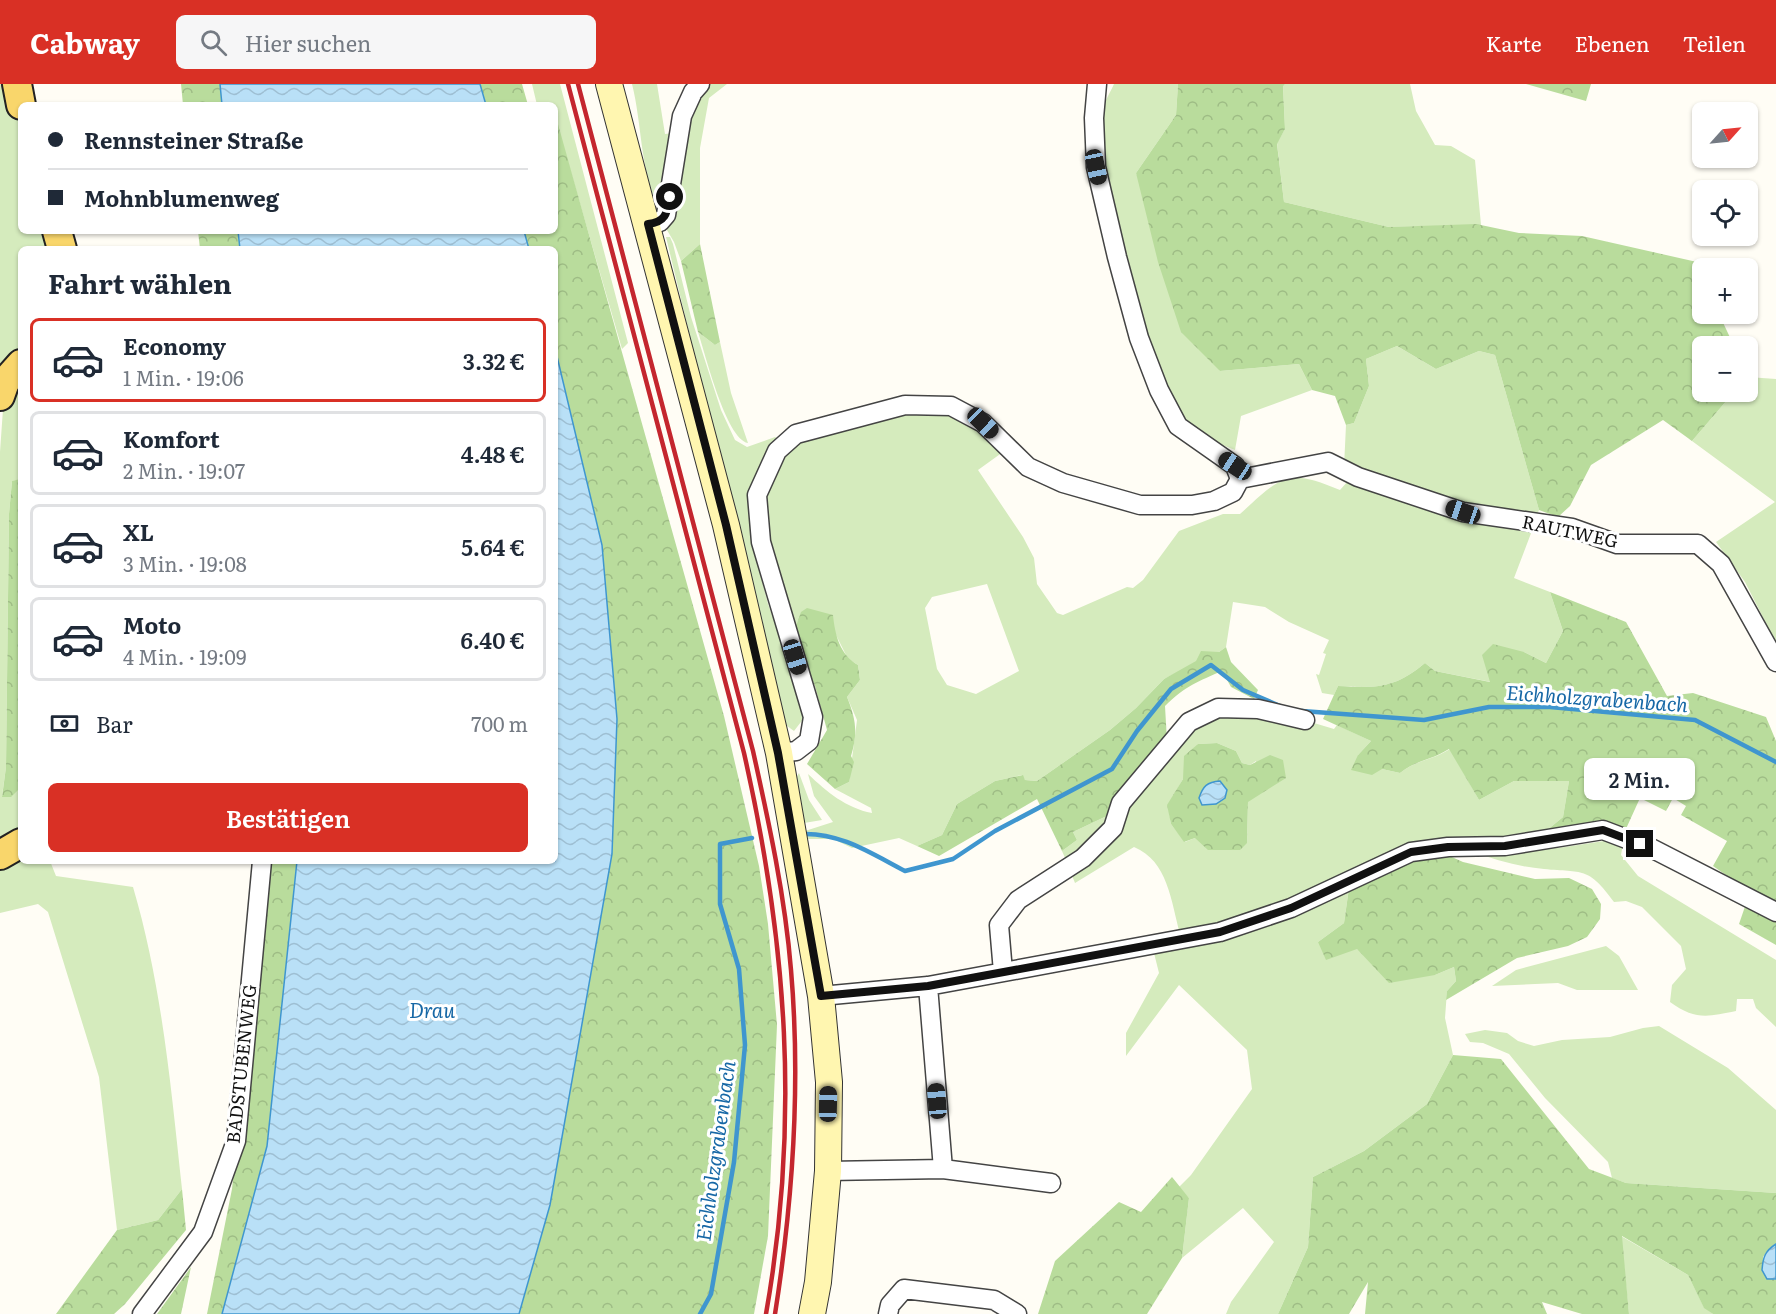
<!DOCTYPE html>
<html lang="de">
<head>
<meta charset="utf-8">
<style>
	:root { --surface:#fff; --page:#f6f6f7; --text:#1f2937; --muted:#747a83; --line:#e0e1e3; --accent:#d93025 }
	body { margin:0; font-family:Literata,serif; background:var(--page); color:var(--text); height:100vh; display:flex; flex-direction:column; font-size:22px; white-space:nowrap }
	* { box-sizing:border-box; margin:0 }
	p { font-size:20px; color:var(--muted) }
	.icon { flex:none; width:33px; height:33px; fill:none; stroke:currentColor; stroke-width:2; stroke-linecap:round; stroke-linejoin:round }
	.map { position:relative; flex:1; overflow:hidden }
	.drawer { position:absolute; left:18px; top:162px; width:540px; height:618px; display:flex; flex-direction:column; background:var(--surface); border-radius:9px; box-shadow:0 2px 4px #0004 }
	.drawer>* { flex:none }
	.hud { position:absolute; left:18px; top:18px; width:540px; height:132px; border-radius:9px; box-shadow:0 2px 4px #0004; display:grid; align-content:center; height:132px; padding:0 30px; background:var(--surface) }
	.needle { width:39px; rotate:63deg }
	.buttons { position:absolute; left:1692px; top:18px; display:grid; gap:12px }
	.buttons a { display:grid; place-items:center; width:66px; height:66px; border-radius:9px; background:var(--surface); box-shadow:0 2px 4px #0004; font-size:30px }
	.end { position:absolute; width:27px; height:27px; margin:-14px; border:8px solid #111; background:#fff; box-shadow:0 0 0 3px #fff }
	.from { border-radius:50% }
	.bubble { position:absolute; height:42px; border-radius:9px; background:var(--surface); box-shadow:0 2px 4px #0004; font-size:20px; font-weight:600; line-height:42px; text-align:center }
	.car { position:absolute; width:18px; height:36px; margin:-18px -9px; border-radius:8px; box-shadow:0 0 4px 2px #0007; background:linear-gradient(#222 24%,#8ab4d8 0 40%,#222 0 76%,#8ab4d8 0 86%,#222 0) }
	.hud b { display:flex; align-items:center; gap:21px; height:57px; font-size:22px }
	.hud b+b { border-top:2px solid var(--line) }
	.hud i { width:15px; height:15px; background:var(--text) }
	ul { padding:0; list-style:none }
	li { display:flex; align-items:center; gap:18px; height:84px; margin:0 12px 9px; padding:0 18px; border:3px solid var(--line); border-radius:9px }
	li div { flex:1 }
	li b { display:block; font-size:22px }
	li em { font-style:normal; font-weight:600 }
	li.selected { border-color:var(--accent) }
	li>.icon { width:54px; height:54px; stroke-width:1.5 }
	h2 { padding:0 30px; font-size:27px; line-height:72px }
	.pay { display:flex; align-items:center; gap:15px; height:66px; padding:0 30px; font-size:22px }
	.pay p { margin-inline-start:auto }
	.primary-button { display:flex; gap:12px; margin-top:auto; padding:12px 30px }
	.primary-button a { flex:1; height:69px; border-radius:9px; background:var(--accent); color:#fff; font-size:24px; font-weight:600; line-height:69px; text-align:center }
	header { display:flex; align-items:center; gap:36px; box-sizing:border-box; height:84px; padding:0 30px; background:var(--accent); color:#fff }
	header strong { font-size:28px }
	nav { display:flex; gap:33px; margin-inline-start:auto; font-size:21px }
	.search { width:420px; height:54px; background:var(--page); display:flex; align-items:center; gap:15px; box-sizing:border-box; padding:0 21px; border-radius:9px; color:var(--muted); font-size:22px }
	.map>svg:first-child { display:block }
	.grass { fill:#d5ebbd; fill-rule:evenodd }
	.forest { fill:url(#forest-crowns) }
	.water { fill:url(#water-waves); stroke:#3f96cf; stroke-width:1.5 }
	.lines { fill:none; stroke-linecap:round; stroke-linejoin:round }
	.stream { stroke:#3f96cf; stroke-width:4.5 }
	.minor-casing { stroke:#444; stroke-width:21 }
	.secondary-casing { stroke:#333; stroke-width:28 }
	.primary-casing { stroke:#222; stroke-width:32 }
	.minor { stroke:#fff; stroke-width:18 }
	.secondary { stroke:#fff6b0; stroke-width:26 }
	.primary { stroke:#f9d66b; stroke-width:28 }
	.rail { stroke:#c4262e; stroke-width:4.5 }
	.route { stroke:#111; stroke-width:8 }
	.labels { text-anchor:middle; stroke-width:6; stroke-linejoin:round; paint-order:stroke }
	.street-label { font-size:18px; fill:#111; stroke:#fff }
	.water-label { font-size:20px; font-style:italic; fill:#1768a6; stroke:#fff }
</style>
</head>
<body>
<header>
<strong>Cabway</strong>
<div class="search"><svg class="icon" aria-label="search" viewBox="0 0 24 24"><circle cx="10" cy="10" r="6"/><path d="M15 15l6 6"/></svg>Hier suchen</div>
<nav><a>Karte</a><a>Ebenen</a><a>Teilen</a></nav>
</header>
<div class="map">
<svg width="1776" height="1230" viewBox="0 0 1776 1230">
	<defs>
		<pattern id="forest-crowns" width="20" height="18" patternUnits="userSpaceOnUse" patternTransform="scale(1.5)"><rect width="20" height="18" fill="#b9dc9c"/><path d="M2 6a3 3 0 1 1 6 0M12 15a3 3 0 1 1 6 0" fill="none" stroke="#9ebc85"/></pattern>
		<pattern id="water-waves" width="16" height="10" patternUnits="userSpaceOnUse" patternTransform="scale(1.5)"><rect width="16" height="10" fill="#b9e0f7"/><path d="M0 5q4-4 8 0t8 0" fill="none" stroke="#9ebfd3"/></pattern>
	</defs>
	<rect width="100%" height="100%" fill="#fffdf5"/>
	<!-- grass -->
	<path class="grass" d="M0 0H10L21 47V147H50L56 165H21V271L0 288Z
		M532 0H560L628 259 622 265 555 33V21H537Z
		M632 0H657L665 50 674 49 658 122C640 86 642 39 632 0Z
		M708 0H727L709 14 700 64V160L681 177 674 158 664 141 684 38Z
		M1114 0H1178L1176 31 1136 89 1220 287 1299 280 1312 306 1241 332 1235 366C1212 357 1187 343 1174 321 1149 280 1092 73 1101 29 1103 20 1110 9 1114 0Z
		M1285 0H1410L1416 27 1435 61 1451 62 1475 76 1481 141 1389 143 1284 118 1277 59 1285 45 1283 1Z
		M666 153H670L673 160 691 233 721 326 735 356 747 363 775 353 778 355 763 373 751 405 754 466 768 520 804 619V634L794 647 783 639Z
		M698 248 715 261 720 258 731 309 748 359C726 355 705 269 698 248Z
		M1397 262 1436 285 1479 267 1495 271 1539 426 1537 431 1478 427 1344 383 1346 341 1354 339 1369 302 1366 275Z
		M21 291V396L12 397 9 430 6 683 2 712 21 703V747L0 758V368L3 325Z
		M1748 293 1776 295V559L1745 498 1716 458 1775 418 1692 357 1734 308H1748Z
		M915 328C965 330 968 336 1003 368L978 386 1023 453 1034 474 1037 500 1057 529 1063 531 1127 503 1133 504 1143 496 1179 447 1223 430H1240C1281 393 1286 383 1340 406L1348 397 1533 444 1514 494 1550 508 1563 547 1546 579 1524 568 1491 598 1435 587 1425 579C1394 605 1376 604 1338 602L1334 611 1322 609 1316 590 1319 591 1326 570 1323 569 1329 556 1289 538 1265 523 1233 518 1226 563 1219 568 1164 595 1136 624 1110 646 1037 697 1025 696 1022 691 995 697 957 720 942 751 917 762 899 754 852 764 833 755H808L805 747 833 738 814 712 808 690C827 708 846 724 872 729L871 724 835 705 849 698 857 636 847 613 860 596 858 581 848 575 835 549 793 551C781 516 755 429 768 395 774 380 783 368 796 359 816 346 888 335 915 328ZM987 500 1019 587 976 610 947 601 937 585 925 524 932 513Z
		M1226 627 1300 642 1314 639 1334 645 1337 641 1371 657 1358 671 1382 685 1400 689C1418 675 1431 677 1450 665L1479 716 1514 697H1569L1563 733 1535 756 1460 758 1260 831 1180 850C1171 817 1168 777 1134 763L1075 799 1069 784 1186 652 1213 632ZM1217 659 1236 667 1242 679 1250 681 1256 677 1248 718 1247 759 1195 754 1185 758 1171 740 1168 721 1183 695 1198 660Z
		M799 689 809 716 822 736 804 739 793 699Z
		M1111 730 1097 754 1066 776 1062 767 1077 756 1073 748Z
		M1624 754 1621 771 1638 792 1776 876V943L1756 924 1753 915H1737L1736 927C1707 933 1695 936 1670 918L1672 901 1686 885 1681 862 1642 823 1626 817 1614 818C1588 782 1583 789 1544 785 1519 783 1495 776 1472 767L1551 761 1558 764Z
		M21 771V777H50L56 792 133 803C162 901 171 1004 182 1105L158 1136 117 1146 99 993 48 828 38 820 0 829V782Z
		M1349 804 1344 839 1318 858 1357 865 1435 891 1454 883 1456 897 1447 907 1445 934 1453 971 1427 1020 1364 1067 1313 1093 1308 1163 1278 1230H1226L1231 1218 1274 1158 1243 1124 1182 1174 1189 1114 1179 1103 1191 1091 1252 1005 1247 966 1179 901 1126 972V949L1159 889 1153 865Z
		M1606 862 1619 872 1638 906H1577L1558 899 1492 902 1516 886Z
		M1659 942 1728 984 1776 1026V1109L1626 1099 1612 1094 1608 1078 1545 1014 1509 970 1483 959 1470 958 1465 950 1485 946 1507 949 1518 957 1534 962 1562 956 1610 953 1643 944Z
		M1621 1152 1688 1191 1704 1223 1713 1230H1629Z"/>
	<!-- forest -->
	<path class="forest" d="M181 0H220L222 21H183Z
		M480 0H522L528 21H486Z
		M1178 0H1285L1283 2 1285 45 1277 60 1284 118 1389 143 1476 140 1519 149 1582 152 1697 178 1702 191V230H1719L1734 262H1702V308H1734L1692 357 1663 336 1591 381 1570 422 1558 433 1539 426 1495 271 1479 267 1436 285 1397 262 1366 275 1369 302 1354 339 1346 341 1335 312 1312 306 1299 280 1220 287 1181 248 1158 178 1136 89 1176 31Z
		M1526 0H1591L1586 17Z
		M556 33 724 632 759 782 768 840 777 941 768 1152 754 1230H519L550 1121 612 770 617 635 602 461 555 264V165H529L524 147H555Z
		M198 147H238L240 165H200Z
		M700 160 720 258 715 261 698 248 681 177Z
		M20 395 21 703 11 713H2L6 683 9 430 12 397Z
		M1550 508 1626 538 1667 612 1693 609 1766 633 1776 657V861L1739 840 1750 808 1713 782 1727 757 1681 731 1686 722 1673 714 1666 727 1640 714 1625 747 1535 756 1563 733 1569 697H1514L1479 716 1449 665C1430 677 1418 675 1400 689L1382 685 1372 691 1351 686 1358 671 1371 657 1323 635 1338 602C1376 604 1394 605 1425 579L1435 587 1490 598 1482 571 1493 560 1524 568 1546 579 1563 547Z
		M807 524 833 531C835 551 840 571 858 581L860 596 847 613C856 635 858 649 851 672L854 678 849 698 835 705 807 680 827 646 815 602 793 551 801 528Z
		M1226 563 1231 578 1258 606 1254 615 1231 603 1222 587C1199 597 1185 602 1165 622L1167 657 1111 730 1073 748 1077 756 1062 767 1037 715 939 772 917 762 942 751 957 720 995 697 1023 691 1025 696 1037 697 1110 646 1136 624 1164 595 1196 577 1201 567 1219 568Z
		M1217 659 1236 667 1242 679 1250 681 1270 671 1283 676 1286 694 1248 718 1247 759 1240 766H1208L1195 754 1184 758 1171 740 1167 721 1183 695 1184 672 1198 660Z
		M1434 765 1463 778 1535 795 1569 794 1592 805 1601 820 1600 835 1587 853 1568 862 1517 874 1446 916 1447 907 1456 897 1454 883 1435 891 1389 899 1357 865 1326 876 1318 858 1344 839 1349 804Z
		M268 777H297L267 1062 222 1230H207L232 1105Z
		M1453 971 1501 975 1589 1085 1626 1099 1776 1109V1160L1768 1166 1763 1173 1774 1196 1776 1195V1230H1713L1704 1224 1688 1191 1622 1152 1629 1230H1582L1542 1218 1547 1230H1365L1368 1198 1349 1230H1278L1308 1163 1313 1093 1364 1067 1427 1020Z
		M1172 1093 1189 1114 1182 1174 1147 1230H1038L1055 1177 1119 1118 1141 1128Z
		M182 1105 186 1146 125 1220 114 1230H56L117 1146 158 1136Z
		M191 1183 181 1230H157Z"/>
	<!-- water -->
	<path class="water" d="M220 0H480L486 21H222Z
		M238 147H524L529 165H240Z
		M555 264 602 461 617 635 612 770 550 1121 519 1230H222L267 1062 297 777H555Z
		M1220 697 1227 706 1225 714 1216 720 1202 721 1199 714C1203 702 1207 698 1220 697Z
		M1776 1160V1195H1767L1762 1186C1763 1173 1765 1167 1776 1160Z"/>
	<g class="lines">
		<!-- stream -->
		<path class="stream" d="M1302 627 1424 636 1489 623H1550L1695 636 1776 678
			M801 750C840 748 872 770 905 787L953 775 995 747 1112 685 1137 647 1171 605 1211 581 1243 606 1280 622
			M700 1230 711 1210 734 1078 745 961 739 885 720 820V760L752 754"/>
		<defs>
			<path id="minor" d="M648 140 660 138 666 131 682 32 693 8 700 0
				M1240 395 1328 378 1358 393 1463 428 1572 444 1617 460H1698L1721 480 1776 578
				M779 669 796 667 809 657 813 633 761 458 757 411 777 367 796 350 905 321 951 322 983 339 1028 383 1063 399 1140 421H1192L1214 417 1233 408 1240 395 1235 382 1178 342 1159 306 1139 254 1117 173 1096 83 1094 34 1097 0
				M1003 888 999 841 1018 816 1083 774 1113 744 1121 719 1189 638 1218 624 1258 625 1305 636
				M821 912 928 902 1220 848 1291 824 1411 768 1448 763 1505 762 1603 746 1653 765 1776 828
				M943 1085 1051 1099
				M828 1087 943 1085 928 902
				M142 1230 203 1148 236 1057 262 777
				M888 1230 890 1221 904 1205 994 1216 1017 1230"/>
			<path id="secondary" d="M609 0 726 441 779 669 821 912 829 998 828 1087 818 1198 812 1230"/>
			<path id="primary" d="M17 0 21 21
				M57 147 62 165
				M0 312 5 298 21 280
				M0 771 21 759"/>
		</defs>
		<!-- minor casing -->
		<use href="#minor" class="minor-casing"/>
		<!-- secondary casing -->
		<use href="#secondary" class="secondary-casing"/>
		<!-- primary casing -->
		<use href="#primary" class="primary-casing"/>
		<!-- minor -->
		<use href="#minor" class="minor"/>
		<!-- secondary -->
		<use href="#secondary" class="secondary"/>
		<!-- primary -->
		<use href="#primary" class="primary"/>
		<!-- rail -->
		<path class="rail" d="M568 0 744 669C787 859 800 1037 766 1230
			M578 0 753 667C769 739 785 812 791 886 801 1002 793 1116 775 1230"/>
	</g>
	<g class="lines">
		<!-- route -->
		<path class="route" d="M670 113C667 129 666 138 648 140L726 441 778 669 821 912 928 902 1220 848 1291 824 1411 768 1448 763 1505 762 1603 746 1640 760"/>
	</g>
	<g class="labels">
		<!-- street labels -->
		<g class="street-label">
			<text transform="translate(1570 448) rotate(12)" y="6">RAUTWEG</text>
			<text transform="translate(242 980) rotate(-84)" y="6">BADSTUBENWEG</text>
		</g>
		<!-- water labels -->
		<g class="water-label">
			<text transform="translate(1597 615) rotate(4)" y="7">Eichholzgrabenbach</text>
			<text x="432" y="934">Drau</text>
			<text transform="translate(716 1067) rotate(-82)" y="7">Eichholzgrabenbach</text>
		</g>
	</g>
</svg>
<div class="buttons">
<a><svg class="needle" viewBox="-14 -14 28 28"><path d="M0-13l5 13h-10z" fill="#e53935"/><path d="M0 13l5-13h-10z" fill="#747a83"/></svg></a>
<a><svg class="icon" aria-label="locate" viewBox="0 0 24 24"><circle cx="12" cy="12" r="6"/><path d="M12 2v4M12 18v4M2 12h4M18 12h4"/></svg></a>
<a>+</a>
<a>−</a>
</div>
<i class="end from" style="left:670px;top:113px"></i>
<i class="end" style="left:1640px;top:760px"></i>
<div class="bubble" style="left:1584px;top:674px;width:111px">2 Min.</div>
<i class="car" style="left:1096px;top:83px;rotate:168deg"></i>
<i class="car" style="left:983px;top:339px;rotate:134deg"></i>
<i class="car" style="left:1235px;top:382px;rotate:303deg"></i>
<i class="car" style="left:1463px;top:428px;rotate:289deg"></i>
<i class="car" style="left:795px;top:573px;rotate:163deg"></i>
<i class="car" style="left:937px;top:1017px;rotate:355deg"></i>
<i class="car" style="left:828px;top:1020px;rotate:1deg"></i>
<div class="hud">
<b><i class="from"></i>Rennsteiner Straße</b>
<b><i></i>Mohnblumenweg</b>
</div>
<section class="drawer">
<h2>Fahrt wählen</h2>
<ul>
<li class="selected"><svg class="icon" aria-label="car" viewBox="0 0 24 24"><path d="M5 17H2v-5l4-1 3-4h7l3 4 3 1v5h-3M9 17h6M6 11h13"/><circle cx="7" cy="17" r="2"/><circle cx="17" cy="17" r="2"/></svg><div><b>Economy</b><p>1 Min. · 19:06</p></div><em>3.32 €</em></li>
<li><svg class="icon" aria-label="car" viewBox="0 0 24 24"><path d="M5 17H2v-5l4-1 3-4h7l3 4 3 1v5h-3M9 17h6M6 11h13"/><circle cx="7" cy="17" r="2"/><circle cx="17" cy="17" r="2"/></svg><div><b>Komfort</b><p>2 Min. · 19:07</p></div><em>4.48 €</em></li>
<li><svg class="icon" aria-label="car" viewBox="0 0 24 24"><path d="M5 17H2v-5l4-1 3-4h7l3 4 3 1v5h-3M9 17h6M6 11h13"/><circle cx="7" cy="17" r="2"/><circle cx="17" cy="17" r="2"/></svg><div><b>XL</b><p>3 Min. · 19:08</p></div><em>5.64 €</em></li>
<li><svg class="icon" aria-label="car" viewBox="0 0 24 24"><path d="M5 17H2v-5l4-1 3-4h7l3 4 3 1v5h-3M9 17h6M6 11h13"/><circle cx="7" cy="17" r="2"/><circle cx="17" cy="17" r="2"/></svg><div><b>Moto</b><p>4 Min. · 19:09</p></div><em>6.40 €</em></li>
</ul>
<div class="pay"><svg class="icon" aria-label="cash" viewBox="0 0 24 24"><path d="M3 7h18v10H3z"/><circle cx="12" cy="12" r="2"/></svg>Bar<p>700 m</p></div>
<div class="primary-button"><a>Bestätigen</a></div>
</section>
</div>
</body>
</html>
